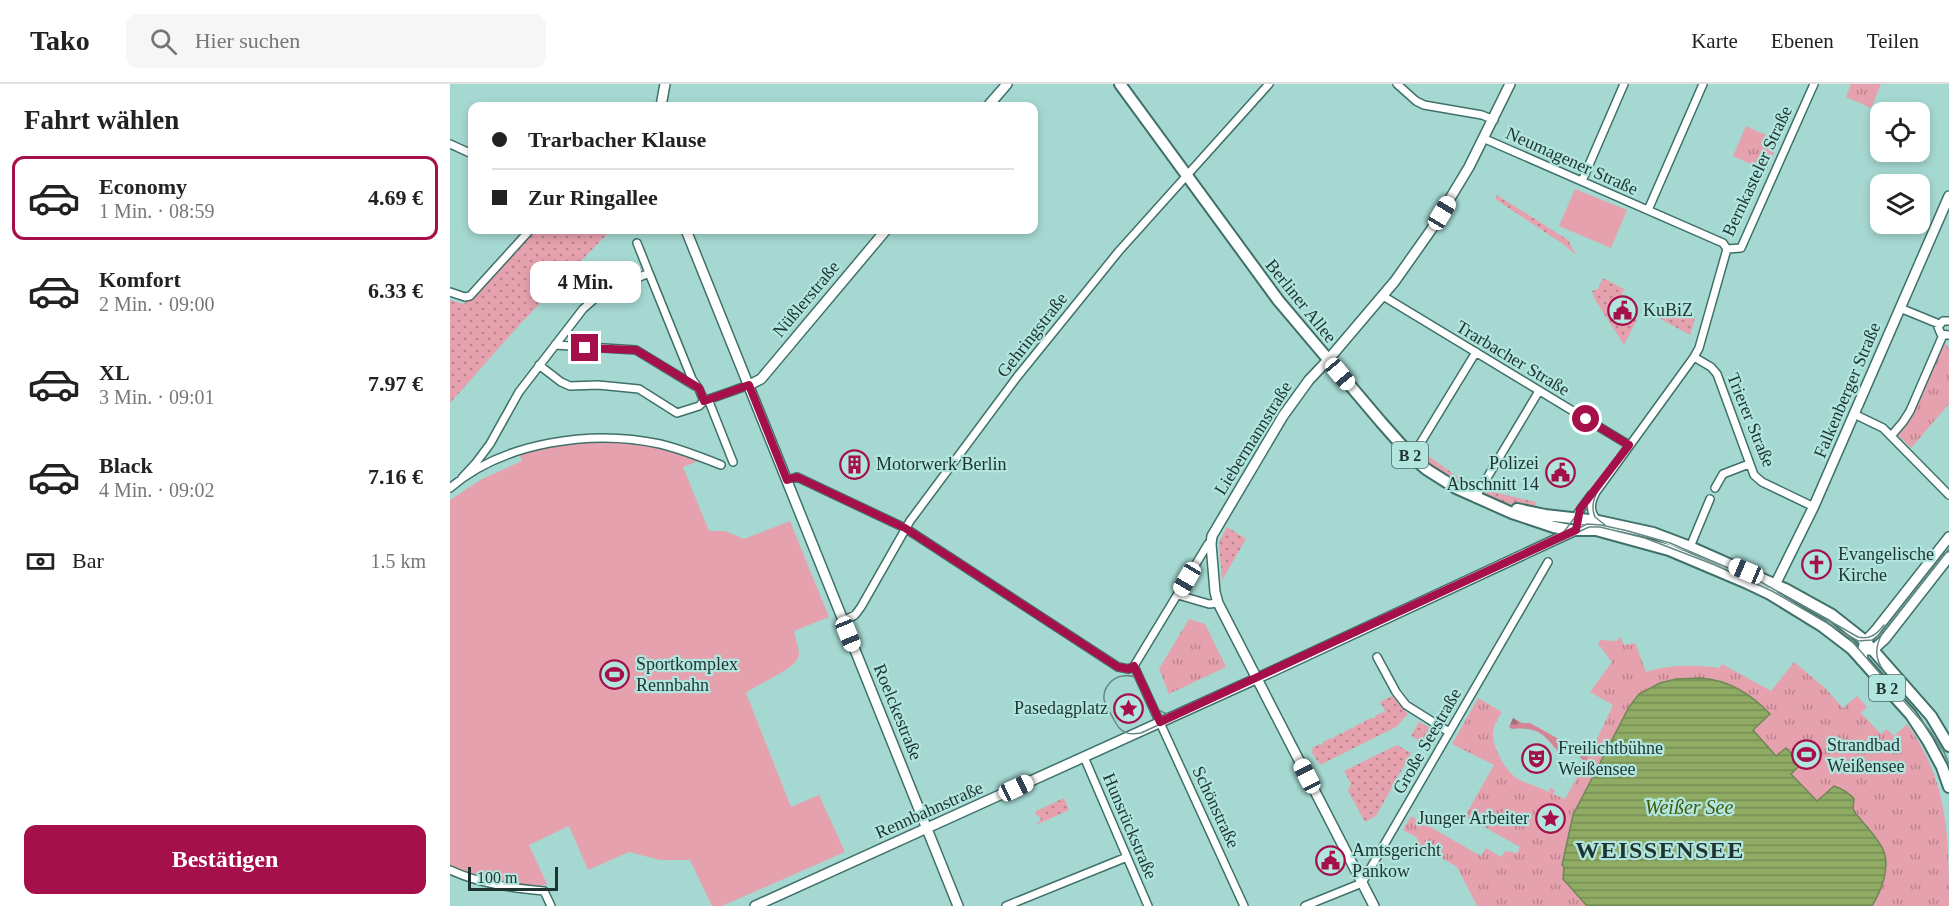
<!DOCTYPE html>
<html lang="de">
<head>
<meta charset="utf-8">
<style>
	:root { --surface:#fff; --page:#f6f6f6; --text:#222; --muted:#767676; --line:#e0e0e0; --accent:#a5104a }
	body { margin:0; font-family:Georgia,serif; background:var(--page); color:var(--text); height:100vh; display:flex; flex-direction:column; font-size:22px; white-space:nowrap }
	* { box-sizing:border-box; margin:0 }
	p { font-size:20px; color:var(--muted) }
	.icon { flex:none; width:33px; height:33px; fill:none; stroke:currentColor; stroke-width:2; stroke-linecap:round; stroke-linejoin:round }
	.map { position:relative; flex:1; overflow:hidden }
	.details { display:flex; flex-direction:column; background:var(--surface); width:450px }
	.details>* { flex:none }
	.hud { position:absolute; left:18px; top:18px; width:570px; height:132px; border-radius:12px; box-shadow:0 3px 9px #0003; display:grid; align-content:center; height:132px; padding:0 24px; background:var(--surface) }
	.tools { position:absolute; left:1420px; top:18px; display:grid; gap:12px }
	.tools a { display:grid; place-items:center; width:60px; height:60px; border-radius:12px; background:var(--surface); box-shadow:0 3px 9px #0003; font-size:30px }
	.scale { position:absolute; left:18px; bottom:15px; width:90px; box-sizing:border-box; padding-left:6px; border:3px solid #1f3431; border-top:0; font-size:16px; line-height:21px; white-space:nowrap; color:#1f3431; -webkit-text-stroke:4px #b1e5de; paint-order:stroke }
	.end { position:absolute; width:27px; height:27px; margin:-14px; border:8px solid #a5104a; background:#fff; box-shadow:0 0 0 3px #fff }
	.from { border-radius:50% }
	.bubble { position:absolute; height:42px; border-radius:12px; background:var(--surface); box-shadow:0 3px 9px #0003; font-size:20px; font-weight:800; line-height:42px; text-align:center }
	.car { position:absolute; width:18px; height:36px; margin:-18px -9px; border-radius:8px; box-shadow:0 0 4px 2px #0007; background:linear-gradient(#fff 24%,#345 0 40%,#fff 0 76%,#345 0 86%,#fff 0) }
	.hud b { display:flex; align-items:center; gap:21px; height:57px; font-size:22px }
	.hud b+b { border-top:2px solid var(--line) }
	.hud i { width:15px; height:15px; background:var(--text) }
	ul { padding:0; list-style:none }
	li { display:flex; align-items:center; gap:18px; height:84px; margin:0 12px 9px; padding:0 12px; border:3px solid transparent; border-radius:12px }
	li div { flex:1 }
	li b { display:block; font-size:22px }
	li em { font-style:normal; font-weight:800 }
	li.selected { border-color:var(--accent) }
	li>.icon { width:54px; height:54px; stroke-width:1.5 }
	h2 { padding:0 24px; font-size:27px; line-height:72px }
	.pay { display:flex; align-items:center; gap:15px; height:66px; padding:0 24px; font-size:22px }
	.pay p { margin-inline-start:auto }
	.primary-button { display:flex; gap:12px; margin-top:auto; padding:12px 24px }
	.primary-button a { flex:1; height:69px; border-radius:12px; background:var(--accent); color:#fff; font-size:24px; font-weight:800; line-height:69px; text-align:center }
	header { display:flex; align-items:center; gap:36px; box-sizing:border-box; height:84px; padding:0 30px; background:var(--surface); border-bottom:2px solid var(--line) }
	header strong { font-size:28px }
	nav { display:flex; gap:33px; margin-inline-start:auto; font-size:21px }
	.search { width:420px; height:54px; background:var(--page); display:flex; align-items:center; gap:15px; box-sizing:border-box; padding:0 21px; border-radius:12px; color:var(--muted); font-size:22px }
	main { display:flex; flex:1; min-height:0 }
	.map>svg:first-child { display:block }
	.grass { fill:url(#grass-dots) }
	.forest { fill:url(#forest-firs) }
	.park { fill:url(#park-tufts) }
	.pitch { fill:#e6a1ae }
	.water { fill:url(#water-rules); stroke:#6e8855; stroke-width:1.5 }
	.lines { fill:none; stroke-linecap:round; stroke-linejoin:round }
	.street-casing { stroke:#3f706a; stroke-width:10 }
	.secondary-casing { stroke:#3f706a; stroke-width:12 }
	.primary-casing { stroke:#3f706a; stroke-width:14 }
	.street { stroke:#fff; stroke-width:7 }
	.secondary { stroke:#fff; stroke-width:9 }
	.primary { stroke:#fff; stroke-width:10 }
	.tram { stroke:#658984; stroke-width:1.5 }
	.route { stroke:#a5104a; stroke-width:8 }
	.labels { text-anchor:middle; stroke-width:4.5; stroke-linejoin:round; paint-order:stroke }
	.shield { fill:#b1e5de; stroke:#4b6965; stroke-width:1.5 }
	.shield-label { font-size:16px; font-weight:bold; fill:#1f3431 }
	.street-label { font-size:18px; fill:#1f3431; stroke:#b1e5de }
	.poi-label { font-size:18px; fill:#1f3431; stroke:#b1e5de; text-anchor:start }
	.water-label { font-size:20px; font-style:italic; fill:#435c0c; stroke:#b1e5de }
	.district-label { font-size:24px; font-weight:bold; letter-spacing:1.5px; fill:#1f3431; stroke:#b1e5de }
</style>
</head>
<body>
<header>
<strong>Tako</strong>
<div class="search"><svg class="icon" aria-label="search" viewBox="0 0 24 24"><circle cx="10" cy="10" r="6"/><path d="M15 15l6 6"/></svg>Hier suchen</div>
<nav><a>Karte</a><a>Ebenen</a><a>Teilen</a></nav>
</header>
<main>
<section class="details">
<h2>Fahrt wählen</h2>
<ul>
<li class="selected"><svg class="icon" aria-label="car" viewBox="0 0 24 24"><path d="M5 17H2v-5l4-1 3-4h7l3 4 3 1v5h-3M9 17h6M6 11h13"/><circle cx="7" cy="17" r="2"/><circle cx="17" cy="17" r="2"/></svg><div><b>Economy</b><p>1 Min. · 08:59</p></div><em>4.69 €</em></li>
<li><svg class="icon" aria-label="car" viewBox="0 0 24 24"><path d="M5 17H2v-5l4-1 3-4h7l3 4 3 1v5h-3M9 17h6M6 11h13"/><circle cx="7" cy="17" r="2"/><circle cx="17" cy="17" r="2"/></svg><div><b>Komfort</b><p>2 Min. · 09:00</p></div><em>6.33 €</em></li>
<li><svg class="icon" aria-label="car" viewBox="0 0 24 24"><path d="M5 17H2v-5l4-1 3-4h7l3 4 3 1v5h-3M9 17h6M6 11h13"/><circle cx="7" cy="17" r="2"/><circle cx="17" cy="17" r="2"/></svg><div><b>XL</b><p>3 Min. · 09:01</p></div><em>7.97 €</em></li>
<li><svg class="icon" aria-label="car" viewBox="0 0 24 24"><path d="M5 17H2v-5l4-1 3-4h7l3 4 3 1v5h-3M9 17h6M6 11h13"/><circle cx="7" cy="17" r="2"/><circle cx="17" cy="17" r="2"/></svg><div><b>Black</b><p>4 Min. · 09:02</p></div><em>7.16 €</em></li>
</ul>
<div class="pay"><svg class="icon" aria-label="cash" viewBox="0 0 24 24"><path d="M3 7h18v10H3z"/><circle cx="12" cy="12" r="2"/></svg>Bar<p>1.5 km</p></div>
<div class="primary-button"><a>Bestätigen</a></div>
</section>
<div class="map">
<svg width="1499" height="822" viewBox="0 0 1499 822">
	<defs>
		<pattern id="grass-dots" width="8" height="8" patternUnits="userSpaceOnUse" patternTransform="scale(1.5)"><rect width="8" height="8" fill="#e6a1ae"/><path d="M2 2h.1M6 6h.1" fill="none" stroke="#ba848e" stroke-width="1.8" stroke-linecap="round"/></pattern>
		<pattern id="forest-firs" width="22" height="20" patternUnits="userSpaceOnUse" patternTransform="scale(1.5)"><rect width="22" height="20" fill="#d58495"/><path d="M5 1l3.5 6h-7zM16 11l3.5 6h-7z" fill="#ac6d7a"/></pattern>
		<pattern id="park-tufts" width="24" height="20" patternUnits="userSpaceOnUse" patternTransform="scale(1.5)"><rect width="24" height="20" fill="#e6a1ae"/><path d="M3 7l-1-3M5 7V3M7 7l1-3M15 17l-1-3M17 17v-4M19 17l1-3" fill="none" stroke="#ba848e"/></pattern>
		<pattern id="water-rules" width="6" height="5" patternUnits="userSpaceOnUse" patternTransform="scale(1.5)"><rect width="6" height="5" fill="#90ac64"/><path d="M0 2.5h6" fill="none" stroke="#758d53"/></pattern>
	</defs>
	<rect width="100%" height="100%" fill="#a5d8d1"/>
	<!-- grass -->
	<path class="grass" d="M1047 111 1118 156 1126 171 1113 160 1045 115Z
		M82 146H161L73 237 0 319V216L14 220Z
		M1153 194 1174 205 1166 223 1187 235 1174 261 1144 214 1142 207 1148 205Z
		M1212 221 1245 235 1240 251 1207 233Z
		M973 368 1005 391 1035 406 1086 418 1085 424C1072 422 1059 420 1047 417 1021 411 991 390 969 373Z
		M777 443 796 455 772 496 769 458Z
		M942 612 958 630 946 643 870 681 861 667 863 666 862 664 870 660 873 661V658L881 654 884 655V653L891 649 894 650V648L901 644 904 645V643L911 639 914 640V637L922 634H925V632L933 628 936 629 930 618Z
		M969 638 989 648 980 663 961 652Z
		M947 661 961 669 926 732 915 738 898 707 901 700 894 687Z
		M614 714 619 726 586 741 591 735 589 732 586 731V727Z"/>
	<!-- forest -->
	<path class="forest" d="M1063 634 1072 639H1080L1139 672 1131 686 1132 675 1128 671 1109 668C1105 665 1103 661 1099 657 1088 644 1077 644 1062 645L1059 643Z"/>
	<!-- park -->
	<path class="park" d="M1401 0H1431L1421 24 1396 13Z
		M1296 42 1329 57 1316 87 1283 72Z
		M1492 258 1495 259 1499 265V320L1461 364 1446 349Z
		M739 535 755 540 776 583 719 610 709 585Z
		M1170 553 1174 561 1185 559 1196 588C1220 580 1245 581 1270 584L1272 580 1321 607 1344 578 1374 603 1393 624 1407 612 1417 623 1411 629 1431 650 1437 645 1444 652 1457 640C1499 698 1499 754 1499 822H1027L1007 783 978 766 973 773 961 767 968 754 953 746 961 732 1031 772 1036 764 1051 773 1055 767 1067 769 1070 763 1015 732 1044 681 1002 660 1028 614 1052 628C1048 634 1043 642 1043 650 1042 663 1056 688 1068 695 1077 700 1089 703 1099 708L1100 704 1105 706 1103 710 1115 715 1139 672 1163 621 1140 608 1162 578 1148 560 1150 556 1166 557Z"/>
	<!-- pitch -->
	<path class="pitch" d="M1125 105 1177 126 1161 164 1109 142Z
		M153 358C187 359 219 364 251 376L233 383 259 447H275L294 455 340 437 379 533 344 547C345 554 349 564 349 571 347 585 307 600 296 609L341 723 369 711 395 768 272 822H262L240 776H210L179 768 138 786 119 742 79 761 97 800C71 810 24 794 0 783V416L32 395 72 377 69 369C96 360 124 359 153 358Z"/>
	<!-- water -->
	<path class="water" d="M1251 594C1279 596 1301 610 1320 630L1303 646 1326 672 1336 664 1351 680 1341 690 1367 717 1384 702C1392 705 1399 708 1404 715L1403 725 1406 730C1414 740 1430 756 1434 768 1440 785 1431 807 1422 822H1137L1113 795 1114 783 1112 781 1123 731 1179 623 1189 610 1210 599 1226 595Z"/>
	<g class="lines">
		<defs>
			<path id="street" d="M947 0 966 17 974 21 1032 31 1044 36
				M1035 55 1273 159 1277 165
				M0 60 22 70
				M1132 97 1174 0
				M1198 126 1253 0
				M187 159 199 189
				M1277 165 1291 164 1364 0
				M0 208 15 213 20 212 80 146
				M933 212 1179 361
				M1450 224 1489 240
				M1499 237H1493L1488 243 1491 250 1499 251
				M105 261 186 266 245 302
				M1244 273 1261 283 1267 290 1304 391 1312 398 1364 423
				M89 281 111 298 120 302 148 301 189 305 227 329 249 322 254 317
				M258 315 283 378
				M1404 330 1433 344 1499 411
				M1441 352 1453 338 1460 327 1493 251
				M962 373 1026 268
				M12 394 25 380 40 360 69 308 133 225 150 210 199 189 242 295 249 305 254 317 299 301
				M337 396 347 393 455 444 668 583 679 585 684 582
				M0 404C53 358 142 345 210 360 231 365 251 373 271 381
				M1265 404 1273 390 1299 380
				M1025 414 1089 307
				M1148 437C1139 428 1140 419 1146 408L1244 273 1249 264 1277 165
				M1126 446 1128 429 1141 411
				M1240 463 1260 415
				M728 511 759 520 768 519
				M393 537 405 531 411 523 460 437 567 293 669 167 819 0
				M927 573 946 608 956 621 999 648
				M684 582 794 822
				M684 582 758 460H761
				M634 673 698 822
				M0 786C30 800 62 804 94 807L101 822
				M556 822 677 773
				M855 822 912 799 916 792 1098 478"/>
			<path id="secondary" d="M211 22 215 0
				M538 22 557 0
				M236 146 508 822
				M299 301 311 295 436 146
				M1322 507 1364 422 1499 112
				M1416 566H1423L1435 555 1499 473
				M1413 577C1411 561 1414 558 1425 547L1499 453
				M305 822 808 594 1126 446
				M924 822 768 519 765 508 761 460 762 452 833 332 859 296 878 276 945 197 981 146 1019 83 1060 0"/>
			<path id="primary" d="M670 0 828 216 931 338 962 373 976 385 1006 404 1062 429 1104 443 1120 446H1146L1219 466 1297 499 1320 510 1372 542 1402 565 1461 631 1478 657 1492 683 1499 703
				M1067 425 1095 431 1148 437 1203 449 1240 463 1335 505 1382 531 1415 557 1481 632 1499 662"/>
		</defs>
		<!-- street casing -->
		<use href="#street" class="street-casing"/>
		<!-- secondary casing -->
		<use href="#secondary" class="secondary-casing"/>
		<!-- primary casing -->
		<use href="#primary" class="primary-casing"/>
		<!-- street -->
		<use href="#street" class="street"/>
		<!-- secondary -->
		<use href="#secondary" class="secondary"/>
		<!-- primary -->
		<use href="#primary" class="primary"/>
		<!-- tram -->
		<path class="tram" d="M1155 441 1145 433C1136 413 1159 392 1169 377
			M1113 449 1144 408
			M1434 541C1427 550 1420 556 1408 553L1311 498 1220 459 1178 447 1151 441 1137 440 1080 468 723 630C694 632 702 587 673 592 662 593 653 604 654 615 655 621 659 627 662 632 665 637 667 644 673 647 678 651 685 650 691 649L1139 443H1150L1195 454 1265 481 1322 507 1408 557 1422 556 1434 547 1499 465
			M1433 548C1425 562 1424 574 1434 587
			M1400 555 1480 647 1494 668 1499 680"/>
	</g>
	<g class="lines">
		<!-- route -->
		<path class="route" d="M135 264 186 266 249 304 254 317 299 301 337 396 347 393 455 444 668 583 679 585 684 582 710 638 1126 446 1130 425 1179 361 1136 335"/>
	</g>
	<!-- icons -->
	<defs>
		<symbol id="civic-ring" viewBox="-11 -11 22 22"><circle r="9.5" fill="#b1e5de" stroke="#a5104a" stroke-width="1.5"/><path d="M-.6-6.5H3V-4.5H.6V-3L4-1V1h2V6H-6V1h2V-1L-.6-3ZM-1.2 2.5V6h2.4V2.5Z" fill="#a5104a"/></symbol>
		<symbol id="building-ring" viewBox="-11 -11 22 22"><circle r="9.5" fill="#b1e5de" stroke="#a5104a" stroke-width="1.5"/><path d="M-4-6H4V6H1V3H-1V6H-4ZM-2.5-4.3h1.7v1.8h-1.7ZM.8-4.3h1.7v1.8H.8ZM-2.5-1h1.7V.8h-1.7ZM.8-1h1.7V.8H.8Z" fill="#a5104a"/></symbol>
		<symbol id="church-ring" viewBox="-11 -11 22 22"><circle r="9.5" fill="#b1e5de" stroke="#a5104a" stroke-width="1.5"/><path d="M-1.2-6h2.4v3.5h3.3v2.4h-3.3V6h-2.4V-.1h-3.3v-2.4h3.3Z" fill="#a5104a"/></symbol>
		<symbol id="stadium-ring" viewBox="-11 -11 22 22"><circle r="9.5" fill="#b1e5de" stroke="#a5104a" stroke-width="1.5"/><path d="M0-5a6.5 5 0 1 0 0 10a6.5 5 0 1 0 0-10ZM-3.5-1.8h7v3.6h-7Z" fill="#a5104a"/></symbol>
		<symbol id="sight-ring" viewBox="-11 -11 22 22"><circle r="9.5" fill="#b1e5de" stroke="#a5104a" stroke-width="1.5"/><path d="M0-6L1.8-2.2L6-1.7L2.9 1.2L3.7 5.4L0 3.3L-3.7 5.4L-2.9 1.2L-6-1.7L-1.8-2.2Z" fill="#a5104a"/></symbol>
		<symbol id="theatre-ring" viewBox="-11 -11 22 22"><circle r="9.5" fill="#b1e5de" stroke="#a5104a" stroke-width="1.5"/><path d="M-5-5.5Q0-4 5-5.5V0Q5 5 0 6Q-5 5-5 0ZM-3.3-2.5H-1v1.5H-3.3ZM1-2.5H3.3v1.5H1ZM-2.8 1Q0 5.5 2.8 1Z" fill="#a5104a"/></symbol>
	</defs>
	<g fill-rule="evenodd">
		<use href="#civic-ring" x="1156" y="210" width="33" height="33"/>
		<use href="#building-ring" x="388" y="364" width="33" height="33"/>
		<use href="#civic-ring" x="1094" y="372" width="33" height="33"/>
		<use href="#church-ring" x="1350" y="464" width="33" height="33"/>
		<use href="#stadium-ring" x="148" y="574" width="33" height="33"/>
		<use href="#sight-ring" x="662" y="608" width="33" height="33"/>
		<use href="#stadium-ring" x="1340" y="654" width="33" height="33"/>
		<use href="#theatre-ring" x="1070" y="658" width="33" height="33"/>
		<use href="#sight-ring" x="1084" y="718" width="33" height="33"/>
		<use href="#civic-ring" x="864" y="760" width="33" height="33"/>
	</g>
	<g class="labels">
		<!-- shield labels -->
		<g class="shield">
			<rect x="942" y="358" width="36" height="26" rx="4.5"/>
			<rect x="1419" y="591" width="36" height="26" rx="4.5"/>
		</g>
		<g class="shield-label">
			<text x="960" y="377">B 2</text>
			<text x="1437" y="610">B 2</text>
		</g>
		<!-- street labels -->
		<g class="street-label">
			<text transform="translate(1122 77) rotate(24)" y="6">Neumagener Straße</text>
			<text transform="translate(1307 87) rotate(-65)" y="6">Bernkasteler Straße</text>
			<text transform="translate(356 215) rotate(-50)" y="6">Nüßlerstraße</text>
			<text transform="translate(851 217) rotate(51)" y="6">Berliner Allee</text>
			<text transform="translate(582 251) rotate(-52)" y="6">Gehringstraße</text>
			<text transform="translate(1063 274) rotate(31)" y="6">Trarbacher Straße</text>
			<text transform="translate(1397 306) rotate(-67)" y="6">Falkenberger Straße</text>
			<text transform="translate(1301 336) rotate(68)" y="6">Trierer Straße</text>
			<text transform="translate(803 354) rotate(-58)" y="6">Liebermannstraße</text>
			<text transform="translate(448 628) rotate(68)" y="6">Roelckestraße</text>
			<text transform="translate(977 657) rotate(-60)" y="6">Große Seestraße</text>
			<text transform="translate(766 723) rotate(65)" y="6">Schönstraße</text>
			<text transform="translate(479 726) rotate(-24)" y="6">Rennbahnstraße</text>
			<text transform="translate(680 742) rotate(67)" y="6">Hunsrückstraße</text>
		</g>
		<!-- poi labels -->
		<g class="poi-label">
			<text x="1193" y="232">KuBiZ</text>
			<text x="1089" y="385" text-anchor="end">Polizei<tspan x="1089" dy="21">Abschnitt 14</tspan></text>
			<text x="426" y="386">Motorwerk Berlin</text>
			<text x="1388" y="476">Evangelische<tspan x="1388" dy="21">Kirche</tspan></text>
			<text x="186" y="586">Sportkomplex<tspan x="186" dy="21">Rennbahn</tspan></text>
			<text x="658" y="630" text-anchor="end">Pasedagplatz</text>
			<text x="1377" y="667">Strandbad<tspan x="1377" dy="21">Weißensee</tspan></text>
			<text x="1108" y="670">Freilichtbühne<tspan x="1108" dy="21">Weißensee</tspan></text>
			<text x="1079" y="740" text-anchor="end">Junger Arbeiter</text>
			<text x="902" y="772">Amtsgericht<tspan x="902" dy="21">Pankow</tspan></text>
		</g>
		<!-- water labels -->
		<g class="water-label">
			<text x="1239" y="730">Weißer See</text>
		</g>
		<!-- district labels -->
		<g class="district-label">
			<text x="1210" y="774">WEISSENSEE</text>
		</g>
	</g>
</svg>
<div class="tools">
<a><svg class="icon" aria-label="locate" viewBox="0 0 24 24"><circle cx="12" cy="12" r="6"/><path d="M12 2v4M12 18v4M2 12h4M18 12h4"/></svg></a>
<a><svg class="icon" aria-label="layers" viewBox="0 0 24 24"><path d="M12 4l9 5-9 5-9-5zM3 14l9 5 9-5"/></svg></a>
</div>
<div class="scale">100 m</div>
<i class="end from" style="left:1136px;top:335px"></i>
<i class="end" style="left:135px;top:264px"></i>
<div class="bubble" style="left:80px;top:177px;width:111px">4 Min.</div>
<i class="car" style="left:992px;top:129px;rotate:31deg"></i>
<i class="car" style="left:890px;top:290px;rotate:140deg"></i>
<i class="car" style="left:1296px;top:487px;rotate:293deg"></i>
<i class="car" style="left:737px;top:495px;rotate:210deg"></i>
<i class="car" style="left:398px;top:550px;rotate:158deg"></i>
<i class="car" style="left:857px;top:692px;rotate:333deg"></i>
<i class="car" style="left:566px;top:704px;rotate:65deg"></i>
<div class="hud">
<b><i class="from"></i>Trarbacher Klause</b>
<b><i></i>Zur Ringallee</b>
</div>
</div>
</main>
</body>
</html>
